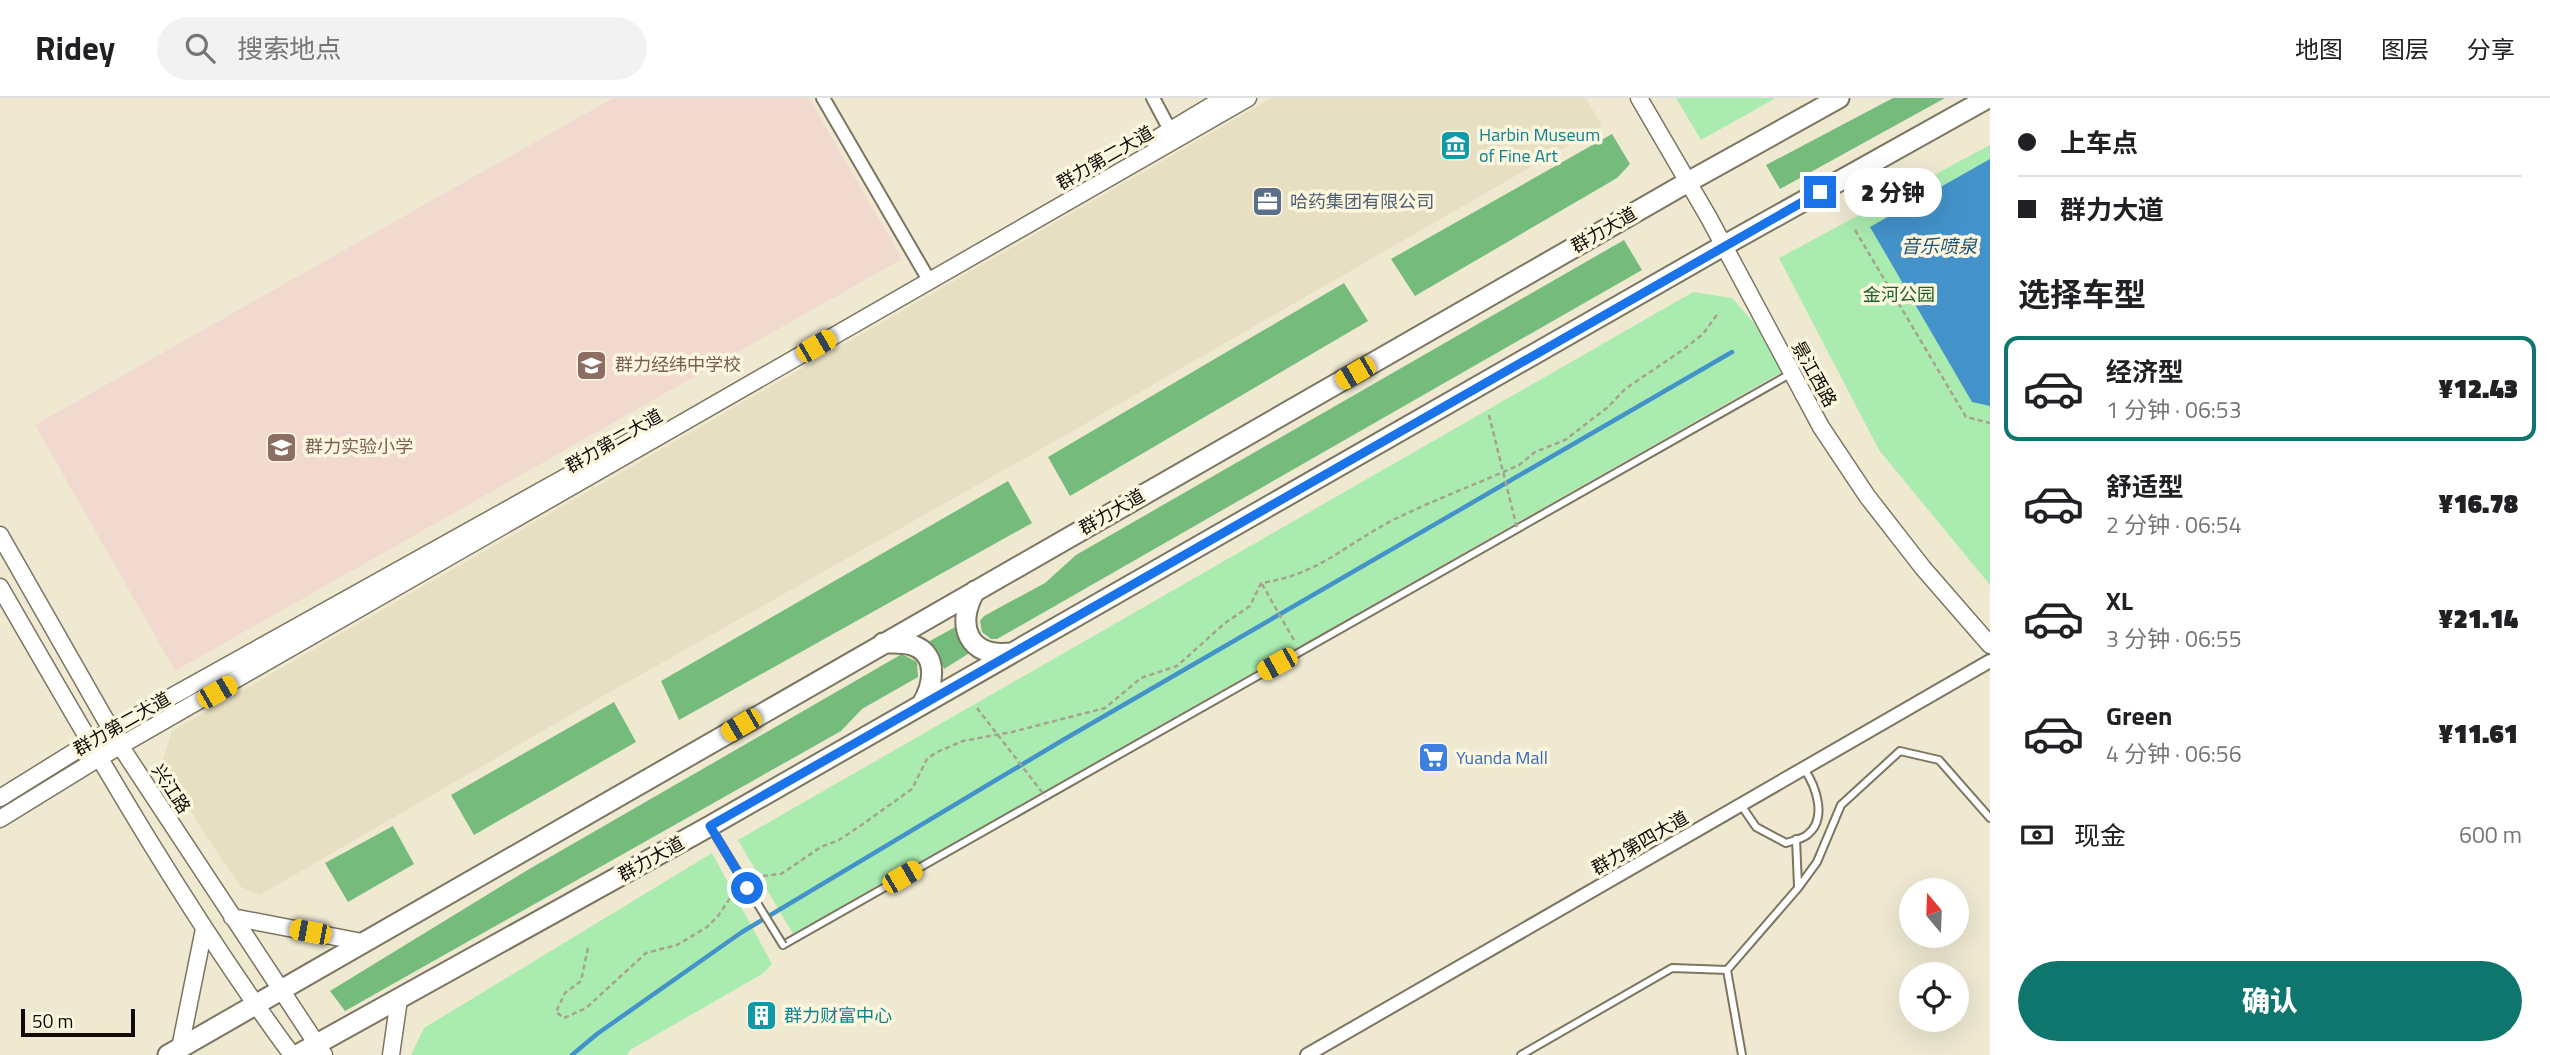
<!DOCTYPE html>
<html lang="zh">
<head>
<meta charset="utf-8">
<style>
	:root { --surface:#fff; --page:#f2f2f2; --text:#202124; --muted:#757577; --line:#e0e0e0; --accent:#0f766e }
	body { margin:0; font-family:"Titillium Web","Noto Sans SC",sans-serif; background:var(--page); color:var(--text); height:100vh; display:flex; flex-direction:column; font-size:26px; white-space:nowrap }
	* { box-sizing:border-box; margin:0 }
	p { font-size:23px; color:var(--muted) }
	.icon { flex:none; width:38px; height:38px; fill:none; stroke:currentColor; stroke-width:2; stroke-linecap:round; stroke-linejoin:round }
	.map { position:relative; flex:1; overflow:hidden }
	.panel { display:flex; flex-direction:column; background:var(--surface); width:560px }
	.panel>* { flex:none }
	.banner { display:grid; align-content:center; height:154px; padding:0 28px; background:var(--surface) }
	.needle { width:46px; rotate:341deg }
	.fabs { position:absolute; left:1899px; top:780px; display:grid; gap:14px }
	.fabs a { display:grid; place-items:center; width:70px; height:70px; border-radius:50%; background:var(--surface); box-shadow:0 7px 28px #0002; font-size:35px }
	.scale { position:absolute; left:21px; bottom:18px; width:114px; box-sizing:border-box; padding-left:7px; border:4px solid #0d0b05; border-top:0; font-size:19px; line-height:24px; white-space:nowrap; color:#0d0b05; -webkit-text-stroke:5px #fcf6df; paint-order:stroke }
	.end { position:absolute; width:32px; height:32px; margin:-16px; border:9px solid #1a73e8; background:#fff; box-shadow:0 0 0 4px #fff }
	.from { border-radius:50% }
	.bubble { position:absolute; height:49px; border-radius:24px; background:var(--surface); box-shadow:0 7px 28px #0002; font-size:23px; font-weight:800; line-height:49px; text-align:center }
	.car { position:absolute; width:21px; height:42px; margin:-21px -10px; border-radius:9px; box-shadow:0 0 5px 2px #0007; background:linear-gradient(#f5c518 24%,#345 0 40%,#f5c518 0 76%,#345 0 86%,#f5c518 0) }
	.banner b { display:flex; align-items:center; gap:24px; height:66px; font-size:26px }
	.banner b+b { border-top:2px solid var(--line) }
	.banner i { width:18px; height:18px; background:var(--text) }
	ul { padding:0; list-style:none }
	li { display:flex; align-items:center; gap:21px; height:105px; margin:0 14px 10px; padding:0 14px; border:4px solid transparent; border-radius:14px }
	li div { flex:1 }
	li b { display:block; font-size:26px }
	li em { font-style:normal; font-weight:800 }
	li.on { border-color:var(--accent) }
	li>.icon { width:63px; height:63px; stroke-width:1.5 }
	h2 { padding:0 28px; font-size:32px; line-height:84px }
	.pay { display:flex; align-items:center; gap:18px; height:77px; padding:0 28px; font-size:26px }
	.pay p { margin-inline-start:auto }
	.cta { display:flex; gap:14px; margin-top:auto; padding:14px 28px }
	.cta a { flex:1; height:80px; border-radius:42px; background:var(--accent); color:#fff; font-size:28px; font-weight:800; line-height:80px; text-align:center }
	header { display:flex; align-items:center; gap:42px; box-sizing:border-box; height:98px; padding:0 35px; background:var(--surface); border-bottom:2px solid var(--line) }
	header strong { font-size:33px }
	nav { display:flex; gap:38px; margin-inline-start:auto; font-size:24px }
	.search { width:490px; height:63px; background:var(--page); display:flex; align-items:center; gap:18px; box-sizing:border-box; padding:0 24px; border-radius:38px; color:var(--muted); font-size:26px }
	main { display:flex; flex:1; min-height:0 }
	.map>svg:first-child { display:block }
	.built { fill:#e7dfc1 }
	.education { fill:#f1d9d0 }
	.green { fill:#aaecb0 }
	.forest { fill:#75bb7c }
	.water { fill:#4393ca }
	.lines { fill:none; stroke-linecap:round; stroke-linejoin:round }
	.stream { stroke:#4393ca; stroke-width:4.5 }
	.lane-casing { stroke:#7b7561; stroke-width:10 }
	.street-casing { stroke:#7b7561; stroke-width:16 }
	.secondary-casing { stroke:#7b7561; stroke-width:19 }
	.primary-casing { stroke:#7b7561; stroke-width:23 }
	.path { stroke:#a6a290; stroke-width:2.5; stroke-dasharray:5 3.5; stroke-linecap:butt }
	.lane { stroke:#fff; stroke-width:6 }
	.street { stroke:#fff; stroke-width:12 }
	.secondary { stroke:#fff; stroke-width:16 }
	.primary { stroke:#fff; stroke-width:19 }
	.lane-bridge-casing { stroke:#7b7561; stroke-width:10; stroke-linecap:butt }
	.path-bridge { stroke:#a6a290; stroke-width:2.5; stroke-dasharray:5 3.5; stroke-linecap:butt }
	.lane-bridge { stroke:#fff; stroke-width:6 }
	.route { stroke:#1a73e8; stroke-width:9 }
	.labels { text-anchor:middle; stroke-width:7; stroke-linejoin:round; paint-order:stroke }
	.culture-label { font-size:18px; fill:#0d838f; stroke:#fcf6df; text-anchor:start }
	.street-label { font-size:18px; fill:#0d0b05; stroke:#fcf6df }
	.service-label { font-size:18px; fill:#4e5e75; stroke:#fcf6df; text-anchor:start }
	.park-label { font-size:18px; fill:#1b642a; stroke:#fcf6df }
	.education-label { font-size:18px; fill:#785e54; stroke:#fcf6df; text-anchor:start }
	.shop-label { font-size:18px; fill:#366cbe; stroke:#fcf6df; text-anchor:start }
	.water-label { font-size:19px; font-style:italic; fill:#1b557b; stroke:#fcf6df }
</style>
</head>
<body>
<header>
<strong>Ridey</strong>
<div class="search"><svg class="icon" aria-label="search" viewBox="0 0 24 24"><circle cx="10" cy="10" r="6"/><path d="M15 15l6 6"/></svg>搜索地点</div>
<nav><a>地图</a><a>图层</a><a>分享</a></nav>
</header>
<main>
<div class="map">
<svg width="1990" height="957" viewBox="0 0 1990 957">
	<rect width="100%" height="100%" fill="#efe9d2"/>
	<!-- built -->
	<path class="built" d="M1272 0H1586L1602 28 1050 346 603 598 260 797 241 789 202 732 162 665 172 633Z"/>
	<!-- education -->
	<path class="education" d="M613 0H809L902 161 175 573 35 327Z"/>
	<!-- green -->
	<path class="green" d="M1676 0H1776L1701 42Z
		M1990 47V487L1879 352 1779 160Z
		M1693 194 1732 200 1754 225 1782 274 793 836 738 742Z
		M712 755 772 866 762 876 630 952 627 957H411L424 930Z"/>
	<!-- forest -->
	<path class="forest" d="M1893 0H1945L1780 91 1766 67Z
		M1612 36 1630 66 1617 80 1415 198 1391 161Z
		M1624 142 1642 172 997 541H991L982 534 980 523 984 518 1045 485 1076 457Z
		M1344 185 1368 223 1070 398 1048 359Z
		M1008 383 1032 425 679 622 661 583Z
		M957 528 971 554 944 571 937 555 928 544Z
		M902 556 917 564 918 579 862 611 841 633 345 913 330 893 531 770Z
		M614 604 636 644 474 737 451 697Z
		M393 728 414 766 348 804 325 765Z"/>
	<!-- water -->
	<path class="water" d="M1990 61V308L1972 304 1870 129Z"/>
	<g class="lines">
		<!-- stream -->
		<path class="stream" d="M572 957 597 936 742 834 1063 642 1732 254"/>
		<defs>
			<path id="lane" d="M1741 707 1756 729 1786 745C1792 743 1802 741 1807 737 1828 721 1816 688 1804 671
				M711 730 736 771
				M1796 741 1798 788
				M783 847 1790 276
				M1521 957 1672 870 1727 872
				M1742 957 1727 872 1798 790 1817 764 1841 707 1900 653 1939 662 1990 720"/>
			<path id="street" d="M823 0 926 177
				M1153 0 1170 32
				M1307 957 1990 563"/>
			<path id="secondary" d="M1639 0 1709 120 1821 329 1867 398 1923 470 1990 547
				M1154 42 1224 0
				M0 437 121 649 324 957
				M0 489C92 648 183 809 292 957
				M0 700 90 644 652 331
				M0 721 99 660 1248 0
				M232 819 362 844
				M180 950 204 831
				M391 957 399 901"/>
			<path id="primary" d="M975 493C955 527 968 560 1011 555
				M883 545C893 545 903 544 912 547 940 556 933 588 922 606
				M168 957 1688 84 1839 0
				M297 957 710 728 1723 148 1988 0"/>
		</defs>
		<!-- lane casing -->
		<use href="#lane" class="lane-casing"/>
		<!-- street casing -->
		<use href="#street" class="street-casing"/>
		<!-- secondary casing -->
		<use href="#secondary" class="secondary-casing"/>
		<!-- primary casing -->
		<use href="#primary" class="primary-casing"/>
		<!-- path -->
		<path class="path" d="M1855 132 1966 319 1990 325
			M1262 486 1295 544
			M755 781 762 778 781 776 821 749 839 742 860 728 912 691 927 661 937 654 963 643 1012 634 1105 610 1141 580 1177 568 1225 525 1250 508 1261 485C1317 477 1344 448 1391 423 1433 402 1477 386 1519 367L1535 354 1565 342 1608 309 1625 291 1684 251 1703 236 1719 214
			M588 850 581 883 565 895 556 914 564 920 586 910 646 855 677 847 707 829 718 818 737 790"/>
		<!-- lane -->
		<use href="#lane" class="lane"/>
		<!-- street -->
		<use href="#street" class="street"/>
		<!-- secondary -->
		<use href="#secondary" class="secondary"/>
		<!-- primary -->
		<use href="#primary" class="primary"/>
		<defs>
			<path id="lane-bridge" d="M736 771 783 847"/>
		</defs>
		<!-- lane-bridge casing -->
		<use href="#lane-bridge" class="lane-bridge-casing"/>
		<!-- path-bridge -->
		<path class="path-bridge" d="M1489 317 1517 430
			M977 610 1045 698"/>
		<!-- lane-bridge -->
		<use href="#lane-bridge" class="lane-bridge"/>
	</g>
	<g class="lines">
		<!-- route -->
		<path class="route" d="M747 790 710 728 1820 94"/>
	</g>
	<!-- icons -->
	<defs>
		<symbol id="museum-square" viewBox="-11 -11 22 22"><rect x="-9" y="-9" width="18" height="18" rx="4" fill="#0f9aa8" stroke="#fcf6df"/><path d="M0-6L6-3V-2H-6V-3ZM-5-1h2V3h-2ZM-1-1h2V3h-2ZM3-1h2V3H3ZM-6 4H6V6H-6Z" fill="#fff"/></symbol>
		<symbol id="office-square" viewBox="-11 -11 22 22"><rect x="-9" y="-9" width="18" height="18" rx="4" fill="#5c6f8a" stroke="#fcf6df"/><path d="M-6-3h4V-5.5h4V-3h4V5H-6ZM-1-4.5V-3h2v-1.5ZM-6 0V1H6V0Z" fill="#fff"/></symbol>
		<symbol id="school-square" viewBox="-11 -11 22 22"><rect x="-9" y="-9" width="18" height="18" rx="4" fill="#8d6e63" stroke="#fcf6df"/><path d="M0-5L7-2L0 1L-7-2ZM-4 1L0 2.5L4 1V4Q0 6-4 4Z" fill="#fff"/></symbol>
		<symbol id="supermarket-square" viewBox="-11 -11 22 22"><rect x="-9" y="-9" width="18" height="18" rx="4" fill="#3f7fe0" stroke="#fcf6df"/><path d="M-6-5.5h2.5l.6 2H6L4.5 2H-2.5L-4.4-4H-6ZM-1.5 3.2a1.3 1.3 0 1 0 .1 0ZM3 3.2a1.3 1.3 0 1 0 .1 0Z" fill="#fff"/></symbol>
		<symbol id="building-square" viewBox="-11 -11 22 22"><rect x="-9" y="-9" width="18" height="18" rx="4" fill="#0f9aa8" stroke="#fcf6df"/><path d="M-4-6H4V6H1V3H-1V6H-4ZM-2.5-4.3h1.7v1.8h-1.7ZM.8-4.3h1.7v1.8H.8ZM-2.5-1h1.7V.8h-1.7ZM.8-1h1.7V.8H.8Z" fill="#fff"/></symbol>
	</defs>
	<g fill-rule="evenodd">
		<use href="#museum-square" x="1438" y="30" width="35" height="35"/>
		<use href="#office-square" x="1250" y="86" width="35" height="35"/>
		<use href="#school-square" x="574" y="250" width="35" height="35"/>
		<use href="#school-square" x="264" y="332" width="35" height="35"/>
		<use href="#supermarket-square" x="1416" y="642" width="35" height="35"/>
		<use href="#building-square" x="744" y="900" width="35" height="35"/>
	</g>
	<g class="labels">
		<!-- culture labels -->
		<g class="culture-label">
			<text x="1479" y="43">Harbin Museum<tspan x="1479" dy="21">of Fine Art</tspan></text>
			<text x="784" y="924">群力财富中心</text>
		</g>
		<!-- street labels -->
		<g class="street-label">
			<text transform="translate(1105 60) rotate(-30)" y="6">群力第二大道</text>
			<text transform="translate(1604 132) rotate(-30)" y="6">群力大道</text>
			<text transform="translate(1814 276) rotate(61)" y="6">景江西路</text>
			<text transform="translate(614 343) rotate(-30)" y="6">群力第二大道</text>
			<text transform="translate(1112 414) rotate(-30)" y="6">群力大道</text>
			<text transform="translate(122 626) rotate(-30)" y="6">群力第二大道</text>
			<text transform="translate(171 691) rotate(57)" y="6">兴江路</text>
			<text transform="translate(1640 745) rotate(-30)" y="6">群力第四大道</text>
			<text transform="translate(651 761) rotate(-29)" y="6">群力大道</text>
		</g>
		<!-- service labels -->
		<g class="service-label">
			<text x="1290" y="110">哈药集团有限公司</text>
		</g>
		<!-- park labels -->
		<g class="park-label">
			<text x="1899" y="203">金河公园</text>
		</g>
		<!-- education labels -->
		<g class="education-label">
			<text x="615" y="273">群力经纬中学校</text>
			<text x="305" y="355">群力实验小学</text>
		</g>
		<!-- shop labels -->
		<g class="shop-label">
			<text x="1456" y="666">Yuanda Mall</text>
		</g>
		<!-- water labels -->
		<g class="water-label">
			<text x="1939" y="155">音乐喷泉</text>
		</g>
	</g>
</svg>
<div class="fabs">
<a><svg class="needle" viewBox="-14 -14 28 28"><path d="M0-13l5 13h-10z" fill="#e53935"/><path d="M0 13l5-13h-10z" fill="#757577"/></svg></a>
<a><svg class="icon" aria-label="locate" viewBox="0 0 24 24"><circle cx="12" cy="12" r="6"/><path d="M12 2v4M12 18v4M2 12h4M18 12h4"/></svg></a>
</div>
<div class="scale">50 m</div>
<i class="end from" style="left:747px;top:790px"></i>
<i class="end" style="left:1820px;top:94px"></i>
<div class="bubble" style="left:1844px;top:70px;width:98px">2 分钟</div>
<i class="car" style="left:816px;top:248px;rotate:60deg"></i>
<i class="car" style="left:1355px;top:275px;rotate:240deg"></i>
<i class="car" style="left:1277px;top:566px;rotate:241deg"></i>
<i class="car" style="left:217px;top:594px;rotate:60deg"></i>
<i class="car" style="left:741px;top:627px;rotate:240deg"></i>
<i class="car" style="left:902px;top:779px;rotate:60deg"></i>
<i class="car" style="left:310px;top:834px;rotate:281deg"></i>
</div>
<section class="panel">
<div class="banner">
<b><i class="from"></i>上车点</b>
<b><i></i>群力大道</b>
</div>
<h2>选择车型</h2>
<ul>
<li class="on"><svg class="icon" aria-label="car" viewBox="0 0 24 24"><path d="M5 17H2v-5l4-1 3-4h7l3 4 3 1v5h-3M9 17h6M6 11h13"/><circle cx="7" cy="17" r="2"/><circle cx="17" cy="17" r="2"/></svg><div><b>经济型</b><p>1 分钟 · 06:53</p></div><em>¥12.43</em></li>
<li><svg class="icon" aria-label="car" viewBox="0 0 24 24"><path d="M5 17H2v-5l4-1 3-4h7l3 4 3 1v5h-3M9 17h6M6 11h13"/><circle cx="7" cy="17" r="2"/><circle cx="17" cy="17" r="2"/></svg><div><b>舒适型</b><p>2 分钟 · 06:54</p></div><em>¥16.78</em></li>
<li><svg class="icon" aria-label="car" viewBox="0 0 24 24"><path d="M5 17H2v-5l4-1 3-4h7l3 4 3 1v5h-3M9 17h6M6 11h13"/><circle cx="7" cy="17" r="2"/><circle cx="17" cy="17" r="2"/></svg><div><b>XL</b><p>3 分钟 · 06:55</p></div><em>¥21.14</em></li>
<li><svg class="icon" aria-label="car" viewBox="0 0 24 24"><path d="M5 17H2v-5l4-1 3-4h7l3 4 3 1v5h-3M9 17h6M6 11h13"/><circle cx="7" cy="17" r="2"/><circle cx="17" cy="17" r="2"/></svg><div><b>Green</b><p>4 分钟 · 06:56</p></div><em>¥11.61</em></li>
</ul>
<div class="pay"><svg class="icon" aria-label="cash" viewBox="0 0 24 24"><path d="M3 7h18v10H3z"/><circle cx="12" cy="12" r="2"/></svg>现金<p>600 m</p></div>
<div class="cta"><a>确认</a></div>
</section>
</main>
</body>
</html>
